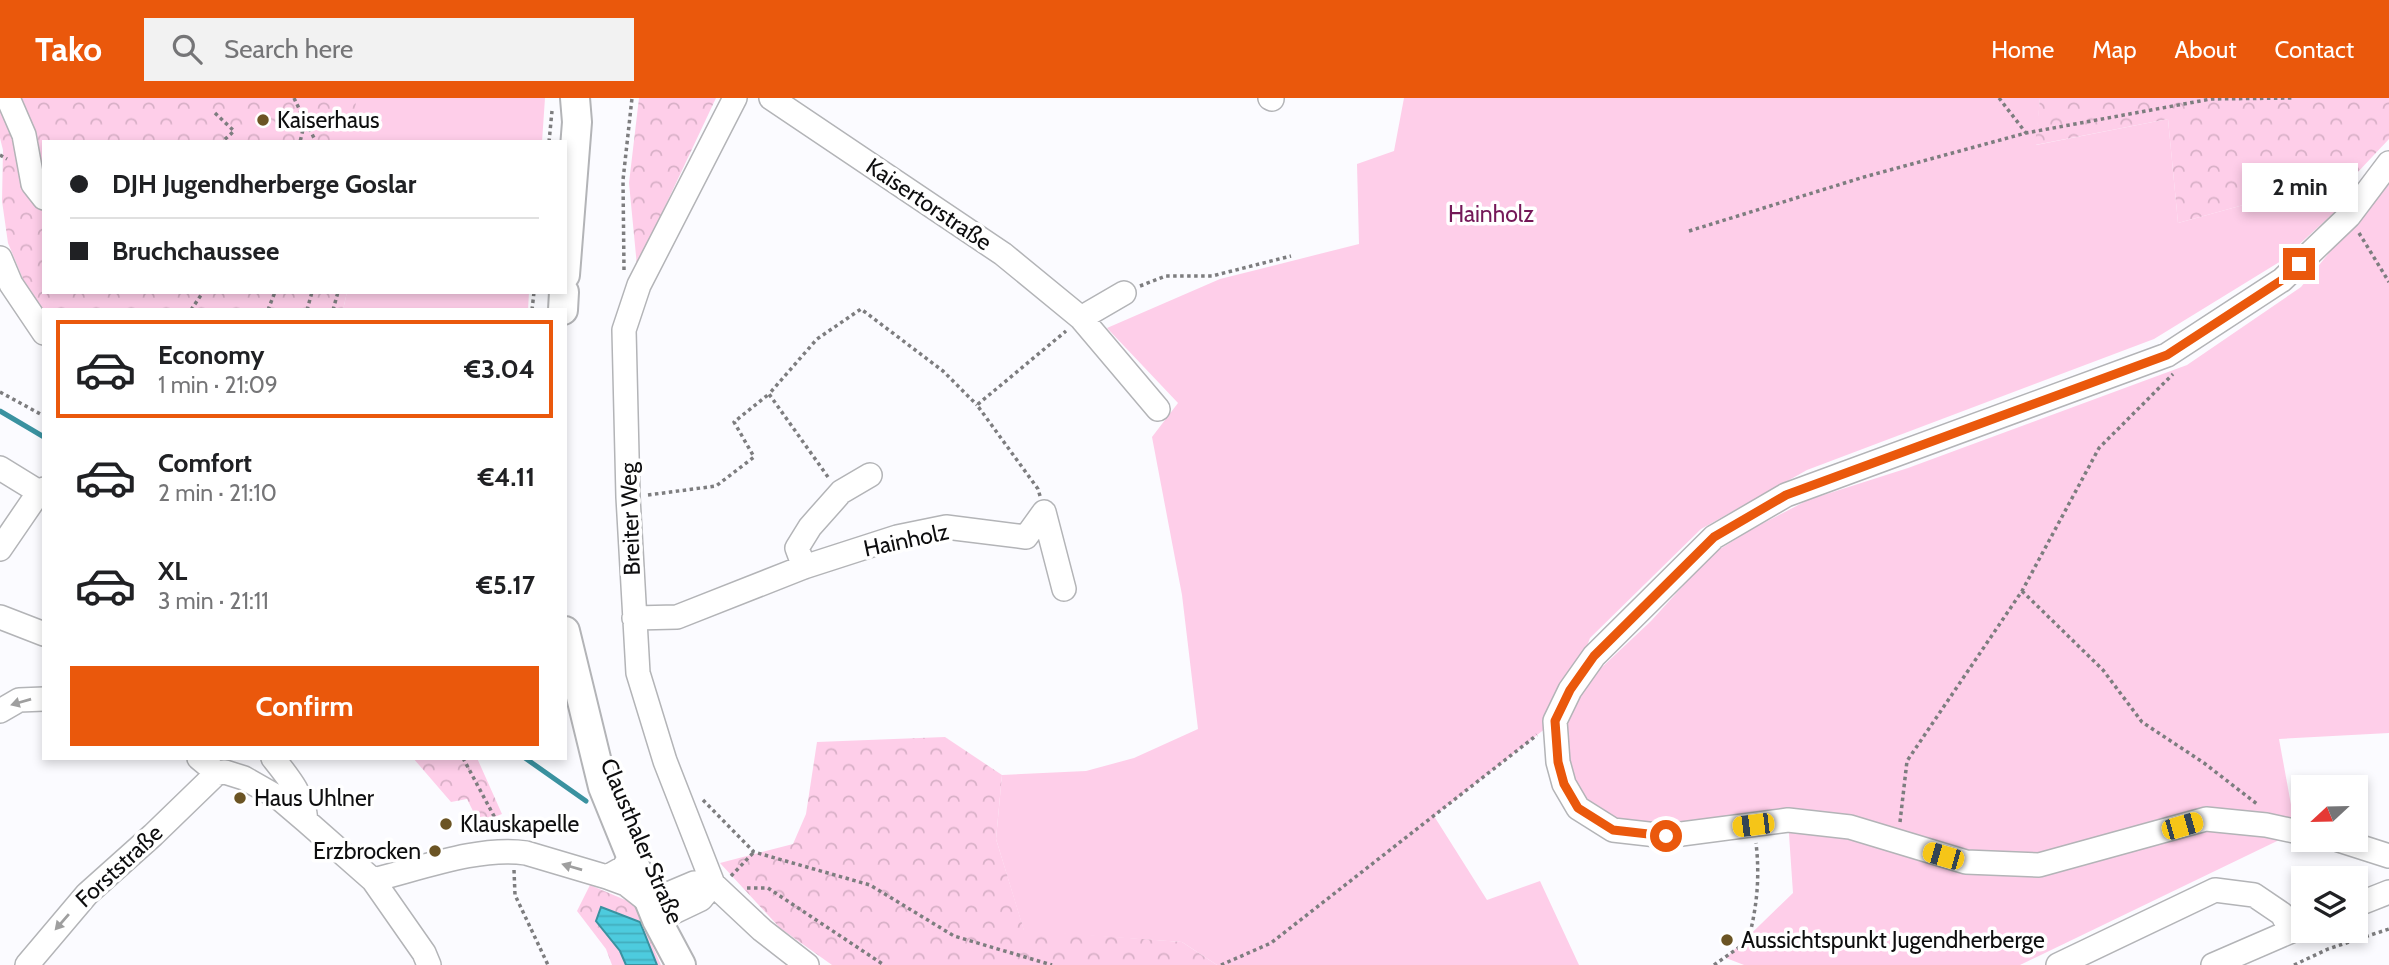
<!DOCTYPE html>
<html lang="en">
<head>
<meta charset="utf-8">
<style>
	:root { --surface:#fff; --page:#f2f2f2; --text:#202124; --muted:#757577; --line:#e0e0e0; --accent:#ea580c }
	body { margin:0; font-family:Cabin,sans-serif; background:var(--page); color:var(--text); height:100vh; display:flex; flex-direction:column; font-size:26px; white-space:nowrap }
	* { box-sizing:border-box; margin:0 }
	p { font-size:23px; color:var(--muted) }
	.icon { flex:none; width:38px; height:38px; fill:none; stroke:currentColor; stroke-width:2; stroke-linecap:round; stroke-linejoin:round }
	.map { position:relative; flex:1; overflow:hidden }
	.sheet { position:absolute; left:42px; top:210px; width:525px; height:452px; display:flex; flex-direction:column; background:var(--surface); border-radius:0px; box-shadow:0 4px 10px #0003 }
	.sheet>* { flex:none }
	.top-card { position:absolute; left:42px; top:42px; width:525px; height:154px; border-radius:0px; box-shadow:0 4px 10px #0003; display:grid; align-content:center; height:154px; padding:0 28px; background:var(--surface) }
	.needle { width:46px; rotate:248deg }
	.buttons { position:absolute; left:2291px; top:677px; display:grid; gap:14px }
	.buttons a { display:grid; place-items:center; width:77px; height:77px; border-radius:0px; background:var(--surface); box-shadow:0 4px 10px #0003; font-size:35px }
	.end { position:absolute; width:32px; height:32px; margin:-16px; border:9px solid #ea580c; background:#fff; box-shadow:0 0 0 4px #fff }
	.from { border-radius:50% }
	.bubble { position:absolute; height:49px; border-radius:0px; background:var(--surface); box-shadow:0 4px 10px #0003; font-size:23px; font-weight:700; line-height:49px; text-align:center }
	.car { position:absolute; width:21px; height:42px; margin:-21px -10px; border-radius:9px; box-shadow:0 0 5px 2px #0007; background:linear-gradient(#f5c518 24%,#345 0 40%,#f5c518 0 76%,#345 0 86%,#f5c518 0) }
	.top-card b { display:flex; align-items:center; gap:24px; height:66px; font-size:26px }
	.top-card b+b { border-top:2px solid var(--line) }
	.top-card i { width:18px; height:18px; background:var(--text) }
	ul { padding:12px 0 0; list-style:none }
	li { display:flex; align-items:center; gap:21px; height:98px; margin:0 14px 10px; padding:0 14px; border:4px solid transparent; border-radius:0px }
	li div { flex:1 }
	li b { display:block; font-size:26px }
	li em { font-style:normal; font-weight:700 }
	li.active { border-color:var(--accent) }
	li>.icon { width:63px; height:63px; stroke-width:1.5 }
	.cta { display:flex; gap:14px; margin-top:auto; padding:14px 28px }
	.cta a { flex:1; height:80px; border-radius:0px; background:var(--accent); color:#fff; font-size:28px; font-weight:700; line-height:80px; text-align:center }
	header { display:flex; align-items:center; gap:42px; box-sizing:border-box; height:98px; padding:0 35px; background:var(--accent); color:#fff }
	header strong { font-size:33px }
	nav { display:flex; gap:38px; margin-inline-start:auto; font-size:24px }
	.search { width:490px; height:63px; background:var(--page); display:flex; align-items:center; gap:18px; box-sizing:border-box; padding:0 24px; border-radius:0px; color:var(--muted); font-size:26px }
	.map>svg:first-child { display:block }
	.green { fill:#fecee9 }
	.forest { fill:url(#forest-crowns) }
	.water { fill:url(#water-rules); stroke:#3a92a0; stroke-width:2 }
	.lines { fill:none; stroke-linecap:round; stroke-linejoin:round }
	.stream { stroke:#3a92a0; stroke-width:5 }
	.minor-casing { stroke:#b3b4b7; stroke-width:26 }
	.major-casing { stroke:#b3b4b7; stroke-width:32 }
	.path { stroke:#7d7d7f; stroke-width:3.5; stroke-dasharray:3.5 3.5; stroke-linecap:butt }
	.minor { stroke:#fff; stroke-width:23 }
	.major { stroke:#fff; stroke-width:28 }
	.oneway { fill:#9f9f9f }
	.route { stroke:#ea580c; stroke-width:9 }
	.poi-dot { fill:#6b5424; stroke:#fff; stroke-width:2.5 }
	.labels { text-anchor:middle; stroke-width:7; stroke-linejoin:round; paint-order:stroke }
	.poi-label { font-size:23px; fill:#0e0e0f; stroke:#fff; text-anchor:start }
	.street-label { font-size:23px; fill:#0e0e0f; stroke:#fff }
	.park-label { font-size:23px; fill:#741858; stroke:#fff }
</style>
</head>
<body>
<header>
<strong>Tako</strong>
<div class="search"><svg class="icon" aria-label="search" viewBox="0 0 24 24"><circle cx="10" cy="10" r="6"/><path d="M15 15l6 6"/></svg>Search here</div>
<nav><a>Home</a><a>Map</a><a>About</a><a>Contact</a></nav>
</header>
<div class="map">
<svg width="2389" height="867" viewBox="0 0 2389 867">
	<defs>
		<pattern id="forest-crowns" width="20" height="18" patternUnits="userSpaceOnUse" patternTransform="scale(1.75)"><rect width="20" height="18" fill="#fecee9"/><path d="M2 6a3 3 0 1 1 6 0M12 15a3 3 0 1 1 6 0" fill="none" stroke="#d8b0c7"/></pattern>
		<pattern id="water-rules" width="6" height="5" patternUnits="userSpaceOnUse" patternTransform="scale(1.75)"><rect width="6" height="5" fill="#4dcbde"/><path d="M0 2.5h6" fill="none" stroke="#42adbd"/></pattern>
	</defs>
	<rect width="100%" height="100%" fill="#fbfbff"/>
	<!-- green -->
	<path class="green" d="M317 0H545L542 44H329Z
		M1404 0H2040L2036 47 2168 21 2178 125 2356 76 2338 111 2281 163 2154 241 1807 372 1701 431 1590 540 1571 591 1600 571 1651 523 1712 456 1752 431 1808 402 1908 370 2187 267 2301 189 2389 82V635L2279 641 2296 734 2020 867H1744L1726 860 1793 795 1788 722 1666 738 1578 710 1555 623 1434 718 1487 802 1540 783 1579 867H1217L1182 844 1024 833 996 741 1002 677 1086 673 1134 660 1198 631 1182 497 1152 339 1178 305 1107 230 1220 181 1359 146 1357 66 1394 53Z
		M347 194H529L528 212H343Z"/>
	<!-- forest -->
	<path class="forest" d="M0 0H357L348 44H44V194H347L343 212H44V221L30 198 8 145 2 103 3 52 0 40Z
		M639 0H716L637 168 629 85Z
		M2040 0H2389V41L2356 76 2178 125 2168 21 2035 47Z
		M945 639 1002 677 996 741 1024 832 1182 844 1217 867H832L780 830 720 765 793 746 806 716 817 644Z
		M413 660H477L502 716 479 725 467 701 451 704Z
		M590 787 630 804 636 810 661 867H612L606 851 577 813Z"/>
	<!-- water -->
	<path class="water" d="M601 809 640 824 657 867H626L620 853 596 823Z"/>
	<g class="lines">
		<!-- stream -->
		<path class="stream" d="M0 313 44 339
			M525 660 586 703"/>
		<defs>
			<path id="minor" d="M8 0 24 37 33 86 44 100
				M735 0 639 187 624 232 628 399 638 575 665 663 713 786 762 832 807 867
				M771 0 1003 156 1081 220 1158 311
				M1270 0 1272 1
				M0 160 11 186 44 235
				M1081 220 1124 195
				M0 370 39 394
				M0 451 39 394 44 391
				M804 469 797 450 810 429 841 394 870 377
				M0 519 44 536
				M634 520 677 519 804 469 897 439 946 429 1026 439 1044 414 1064 491
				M0 613 19 602 44 601
				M199 660 217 675 225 674 244 680 279 700 306 723 373 782 424 855 429 867
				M273 660C289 680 304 698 306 723
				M2303 735 2266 727 2206 721 2039 767 1966 764 1850 729 1788 722 1666 738 1613 732 1578 710 1564 686 1558 664 1555 623 1570 592 1594 558 1714 439 1786 397 2167 257 2282 182 2349 118 2389 65
				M2339 742 2389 758
				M607 779 626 786 649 804 694 785 713 786
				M373 782C419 771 478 748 526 755L607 779 623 770 631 759
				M2356 807 2389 794
				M657 822 701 801 713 786
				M27 867 87 796 153 737 217 675
				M2058 867 2215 792 2254 797 2282 816 2291 833
				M2213 867 2303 828"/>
			<path id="major" d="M565 177 577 24 575 0
				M563 212 564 194
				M565 533 603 689 657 822 681 867"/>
		</defs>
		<!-- minor casing -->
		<use href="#minor" class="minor-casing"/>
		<!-- major casing -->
		<use href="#major" class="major-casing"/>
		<!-- path -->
		<path class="path" d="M294 0 305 23 300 44
			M1999 0 2026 35
			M215 15 234 33 222 44
			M306 24 316 44
			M549 44 552 13
			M0 57 7 61
			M1689 133 1864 79 2026 35 2211 1 2292 0
			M2359 135 2389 184
			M624 172 623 82 632 0
			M1140 188 1166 178H1212L1291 158
			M191 212 203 194
			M268 212 275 194
			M307 212 312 194
			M333 212 338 194
			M532 212 534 194
			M0 294 44 318
			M828 379 769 296 817 241 861 211 943 273 977 307
			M648 397 716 388 754 359 734 324 769 296
			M1040 398 1038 391 977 307 1066 233
			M2022 493 2103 572 2142 624 2204 665 2257 706
			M463 660 503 735
			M703 702 754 754 870 787 954 838 1052 867
			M1900 724 1907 663 2022 493 2099 350 2173 276
			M514 772 515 797 548 867
			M731 778 754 754
			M747 790H768L884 867
			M1221 867 1271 845 1537 637
			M1714 867 1748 843C1757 810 1760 779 1756 745
			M2294 867 2328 851 2389 831"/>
		<!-- minor -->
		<use href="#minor" class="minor"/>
		<!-- major -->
		<use href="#major" class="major"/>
	</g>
	<!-- one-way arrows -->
	<defs><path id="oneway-solid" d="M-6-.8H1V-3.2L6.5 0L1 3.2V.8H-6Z" transform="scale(1.75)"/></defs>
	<g class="oneway">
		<use href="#oneway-solid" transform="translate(21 604) rotate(164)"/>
		<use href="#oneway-solid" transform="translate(572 769) rotate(-164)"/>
		<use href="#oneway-solid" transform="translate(62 824) rotate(131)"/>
	</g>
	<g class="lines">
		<!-- route -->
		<path class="route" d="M1666 738 1613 732 1578 710 1564 686 1558 664 1555 623 1570 592 1594 558 1714 439 1786 397 2167 257 2282 182 2299 166"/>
	</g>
	<!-- markers -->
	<g class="poi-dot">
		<circle cx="263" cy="22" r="7"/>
		<circle cx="240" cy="700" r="7"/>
		<circle cx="446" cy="726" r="7"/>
		<circle cx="435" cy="753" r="7"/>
		<circle cx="1727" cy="842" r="7"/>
	</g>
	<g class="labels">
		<!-- poi labels -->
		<g class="poi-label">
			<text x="277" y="30">Kaiserhaus</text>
			<text x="254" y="708">Haus Uhlner</text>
			<text x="460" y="734">Klauskapelle</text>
			<text x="421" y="761" text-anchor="end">Erzbrocken</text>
			<text x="1741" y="850">Aussichtspunkt Jugendherberge</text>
		</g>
		<!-- street labels -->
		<g class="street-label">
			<text transform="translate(929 106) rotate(34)" y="8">Kaisertorstraße</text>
			<text transform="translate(630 421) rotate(-92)" y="8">Breiter Weg</text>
			<text transform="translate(906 442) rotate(-12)" y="8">Hainholz</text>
			<text transform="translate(642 743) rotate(67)" y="8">Clausthaler Straße</text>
			<text transform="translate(119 768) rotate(-43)" y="8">Forststraße</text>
		</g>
		<!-- park labels -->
		<g class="park-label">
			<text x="1491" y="124">Hainholz</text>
		</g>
	</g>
</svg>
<div class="buttons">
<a><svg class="needle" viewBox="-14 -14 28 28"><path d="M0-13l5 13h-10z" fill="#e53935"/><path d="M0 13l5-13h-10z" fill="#757577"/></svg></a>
<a><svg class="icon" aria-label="layers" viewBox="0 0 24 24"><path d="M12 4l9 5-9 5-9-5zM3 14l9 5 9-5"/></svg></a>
</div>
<i class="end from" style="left:1666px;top:738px"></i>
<i class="end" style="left:2299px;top:166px"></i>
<div class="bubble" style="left:2242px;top:65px;width:116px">2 min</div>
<i class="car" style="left:1753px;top:727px;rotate:263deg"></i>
<i class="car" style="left:2182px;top:728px;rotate:74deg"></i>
<i class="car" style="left:1943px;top:758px;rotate:286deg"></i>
<div class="top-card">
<b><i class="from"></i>DJH Jugendherberge Goslar</b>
<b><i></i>Bruchchaussee</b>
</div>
<section class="sheet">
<ul>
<li class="active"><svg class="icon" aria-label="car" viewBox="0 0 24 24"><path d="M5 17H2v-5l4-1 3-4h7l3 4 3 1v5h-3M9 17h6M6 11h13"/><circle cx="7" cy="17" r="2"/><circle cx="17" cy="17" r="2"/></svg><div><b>Economy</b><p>1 min · 21:09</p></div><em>€3.04</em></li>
<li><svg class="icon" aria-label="car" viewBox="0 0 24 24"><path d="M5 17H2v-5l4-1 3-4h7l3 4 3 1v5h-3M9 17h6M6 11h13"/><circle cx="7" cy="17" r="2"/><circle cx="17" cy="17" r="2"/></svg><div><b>Comfort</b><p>2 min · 21:10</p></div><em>€4.11</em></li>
<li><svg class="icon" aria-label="car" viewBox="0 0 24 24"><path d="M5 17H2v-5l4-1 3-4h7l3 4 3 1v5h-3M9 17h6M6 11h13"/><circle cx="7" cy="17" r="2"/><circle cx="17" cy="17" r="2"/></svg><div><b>XL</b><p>3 min · 21:11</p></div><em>€5.17</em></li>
</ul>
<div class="cta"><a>Confirm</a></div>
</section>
</div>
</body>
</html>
